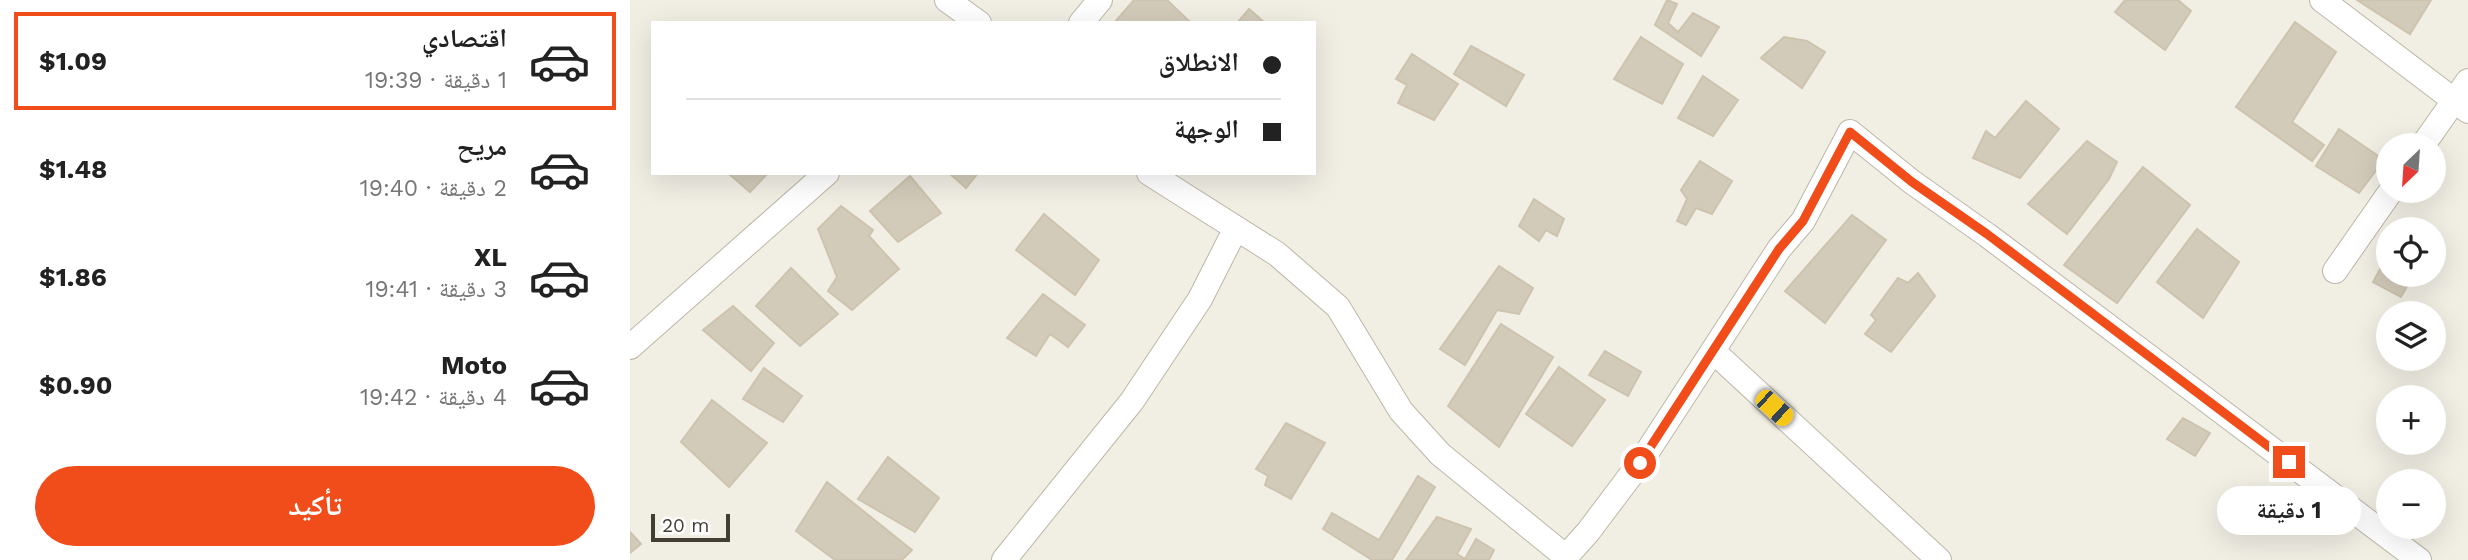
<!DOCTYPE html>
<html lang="ar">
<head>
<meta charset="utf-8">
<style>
	:root { --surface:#fff; --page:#f6f6f6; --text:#222; --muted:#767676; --line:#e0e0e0; --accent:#f14d1b }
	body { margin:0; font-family:"Work Sans","Noto Naskh Arabic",sans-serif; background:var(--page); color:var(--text); direction:rtl; height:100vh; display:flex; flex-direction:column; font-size:26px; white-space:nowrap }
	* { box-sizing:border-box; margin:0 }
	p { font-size:23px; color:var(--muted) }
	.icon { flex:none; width:38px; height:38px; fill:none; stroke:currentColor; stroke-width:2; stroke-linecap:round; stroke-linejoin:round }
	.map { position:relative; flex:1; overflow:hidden; direction:ltr }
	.panel { display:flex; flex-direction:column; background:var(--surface); width:630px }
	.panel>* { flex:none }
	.top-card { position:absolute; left:21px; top:21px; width:665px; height:154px; border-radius:0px; box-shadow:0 7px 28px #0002; direction:rtl; display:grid; align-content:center; height:154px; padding:0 35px; background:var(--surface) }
	.needle { width:46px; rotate:205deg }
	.controls { position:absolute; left:1746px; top:133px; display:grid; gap:14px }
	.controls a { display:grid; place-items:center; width:70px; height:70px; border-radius:50%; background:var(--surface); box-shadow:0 7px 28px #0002; font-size:35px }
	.scale { position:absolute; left:21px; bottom:18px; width:79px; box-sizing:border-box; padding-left:7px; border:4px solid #433e34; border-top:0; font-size:19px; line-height:24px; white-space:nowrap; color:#433e34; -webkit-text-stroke:5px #fff; paint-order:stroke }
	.end { position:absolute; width:32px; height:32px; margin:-16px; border:9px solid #f14d1b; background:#fff; box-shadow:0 0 0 4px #fff }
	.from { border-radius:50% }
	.bubble { position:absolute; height:49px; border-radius:24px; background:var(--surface); box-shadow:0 7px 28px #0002; font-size:23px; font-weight:700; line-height:49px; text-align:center; direction:rtl }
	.car { position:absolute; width:21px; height:42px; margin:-21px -10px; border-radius:9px; box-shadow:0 0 5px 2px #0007; background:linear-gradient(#f5c518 24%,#345 0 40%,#f5c518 0 76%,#345 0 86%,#f5c518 0) }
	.top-card b { display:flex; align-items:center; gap:24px; height:66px; font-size:26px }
	.top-card b+b { border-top:2px solid var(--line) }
	.top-card i { width:18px; height:18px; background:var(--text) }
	ul { padding:12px 0 0; list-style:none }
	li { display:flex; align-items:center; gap:21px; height:98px; margin:0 14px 10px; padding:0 21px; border:4px solid transparent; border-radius:0px }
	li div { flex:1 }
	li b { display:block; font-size:26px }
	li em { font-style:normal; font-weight:700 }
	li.active { border-color:var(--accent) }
	li>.icon { width:63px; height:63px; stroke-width:1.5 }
	.cta { display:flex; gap:14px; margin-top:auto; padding:14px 35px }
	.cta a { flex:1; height:80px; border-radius:42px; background:var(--accent); color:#fff; font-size:28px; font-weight:700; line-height:80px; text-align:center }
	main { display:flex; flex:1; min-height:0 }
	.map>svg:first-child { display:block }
	.building { fill:#d2cbba; stroke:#cdc3ae; stroke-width:2 }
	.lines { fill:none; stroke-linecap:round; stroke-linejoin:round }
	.street-casing { stroke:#bcb7a7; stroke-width:26 }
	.street { stroke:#fff; stroke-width:24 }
	.route { stroke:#f14d1b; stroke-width:9 }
</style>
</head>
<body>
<main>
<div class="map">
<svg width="1838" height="560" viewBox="0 0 1838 560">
	<rect width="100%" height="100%" fill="#f1eee4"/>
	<!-- building -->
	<path class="building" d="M504 0H537L561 23H484Z
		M1037 0 1047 4 1038 23 1048 32 1063 13 1089 27 1071 56 1025 25Z
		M1495 0H1548L1561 11 1535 50 1485 12Z
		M1727 0H1801L1780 34Z
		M619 9 635 23H607Z
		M1665 22 1706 52 1662 122 1694 145 1682 161 1606 107Z
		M1011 37 1053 64 1032 104 984 79Z
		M1154 37 1177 41 1195 52 1172 88 1131 58Z
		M841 46 894 75 876 106 824 74Z
		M782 54 828 84 804 120 768 103 777 85 766 79Z
		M1073 76 1108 100 1083 136 1048 118Z
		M1396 101 1429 129 1390 178 1343 158 1356 131 1365 138Z
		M1709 129 1754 160 1729 193 1686 166Z
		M1457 141 1487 162 1479 179 1437 234 1398 204Z
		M1070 161 1102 181 1082 214 1066 208 1056 225 1047 221 1057 199 1051 190Z
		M1513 167 1560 205 1487 303 1434 265Z
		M98 173H138L120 192Z
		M319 173H348L336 188Z
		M280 176 311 213 268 242 240 211Z
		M904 199 934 219 927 236 916 230 909 241 889 226Z
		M211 206 243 230 239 236 269 269 222 310 198 291 207 277 188 229Z
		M414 214 469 260 445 295 386 250Z
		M1222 215 1256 240 1195 323 1155 291Z
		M1567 229 1609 262 1573 318 1527 282Z
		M1759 253V275H1783L1771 297 1743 282Z
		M869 266 903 288 889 314 867 310 835 365 810 349Z
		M161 268 208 314 170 346 126 306Z
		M1288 273 1305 296 1261 352 1235 334 1246 320 1241 315 1268 278 1278 283Z
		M413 294 455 325 438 347 420 334 406 356 377 338Z
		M103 306 144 343 121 371 73 330Z
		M871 324 923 357 869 447 818 406Z
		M975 351 1011 372 998 396 959 375Z
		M929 367 975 400 942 446 896 414Z
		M134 368 172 396 153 422 113 399Z
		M82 400 137 443 99 487 51 442Z
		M1553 418 1580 433 1565 456 1537 439Z
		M656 423 695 443 661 499 635 485 638 476 626 469Z
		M258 457 309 498 285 532 228 499Z
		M788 476 805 487 762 560H742L693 529 702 513 749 540Z
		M197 482 282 550 272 560H205L166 531Z
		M807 517 841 529 827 554 835 559 846 539 864 550 859 560H776Z
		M0 532 11 544 0 553Z"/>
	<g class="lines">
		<defs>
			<path id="street" d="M317 0 349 23
				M1692 0 1838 111
				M451 23 470 0
				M1793 145 1838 81
				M519 173 647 254 708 307 771 411 810 454 935 556
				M1705 271 1761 191
				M0 347 197 173
				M1083 351 1309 560
				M374 560 502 401 570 299 606 228
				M933 560 958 532 1010 463 1149 249 1173 221 1220 132 1282 182 1357 235 1789 560"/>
		</defs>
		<!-- street casing -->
		<use href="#street" class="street-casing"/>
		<!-- street -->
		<use href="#street" class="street"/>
	</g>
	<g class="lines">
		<!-- route -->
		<path class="route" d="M1010 463 1149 249 1173 221 1220 132 1282 182 1357 234 1659 462"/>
	</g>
</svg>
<div class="controls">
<a><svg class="needle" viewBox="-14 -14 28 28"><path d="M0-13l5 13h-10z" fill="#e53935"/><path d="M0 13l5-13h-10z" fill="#767676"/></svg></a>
<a><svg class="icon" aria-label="locate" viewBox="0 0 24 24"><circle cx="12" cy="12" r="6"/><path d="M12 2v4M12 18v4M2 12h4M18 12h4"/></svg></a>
<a><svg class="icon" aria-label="layers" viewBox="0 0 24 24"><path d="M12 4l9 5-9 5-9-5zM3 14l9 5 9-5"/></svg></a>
<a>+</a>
<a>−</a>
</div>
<div class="scale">20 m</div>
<i class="end from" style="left:1010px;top:463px"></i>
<i class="end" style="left:1659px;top:462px"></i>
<div class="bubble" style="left:1587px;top:486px;width:144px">1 دقيقة</div>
<i class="car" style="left:1144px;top:408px;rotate:132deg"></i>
<div class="top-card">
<b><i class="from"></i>الانطلاق</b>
<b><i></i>الوجهة</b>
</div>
</div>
<section class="panel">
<ul>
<li class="active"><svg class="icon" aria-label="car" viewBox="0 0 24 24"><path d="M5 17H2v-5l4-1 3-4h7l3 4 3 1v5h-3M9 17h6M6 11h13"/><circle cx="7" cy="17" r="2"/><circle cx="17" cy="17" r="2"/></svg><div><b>اقتصادي</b><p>1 دقيقة · 19:39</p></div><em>$1.09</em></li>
<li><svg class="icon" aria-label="car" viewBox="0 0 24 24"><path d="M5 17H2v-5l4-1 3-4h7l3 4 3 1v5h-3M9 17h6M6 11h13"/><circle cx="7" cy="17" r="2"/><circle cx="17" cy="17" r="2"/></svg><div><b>مريح</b><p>2 دقيقة · 19:40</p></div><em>$1.48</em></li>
<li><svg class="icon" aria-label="car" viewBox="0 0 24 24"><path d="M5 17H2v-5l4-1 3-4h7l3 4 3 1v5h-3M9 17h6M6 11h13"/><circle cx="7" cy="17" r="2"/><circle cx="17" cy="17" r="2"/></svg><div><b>XL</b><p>3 دقيقة · 19:41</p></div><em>$1.86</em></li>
<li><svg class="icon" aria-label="car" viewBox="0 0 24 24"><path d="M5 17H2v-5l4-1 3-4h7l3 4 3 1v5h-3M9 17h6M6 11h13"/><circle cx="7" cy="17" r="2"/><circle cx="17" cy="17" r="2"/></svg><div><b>Moto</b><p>4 دقيقة · 19:42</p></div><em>$0.90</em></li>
</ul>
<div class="cta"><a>تأكيد</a></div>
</section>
</main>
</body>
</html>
